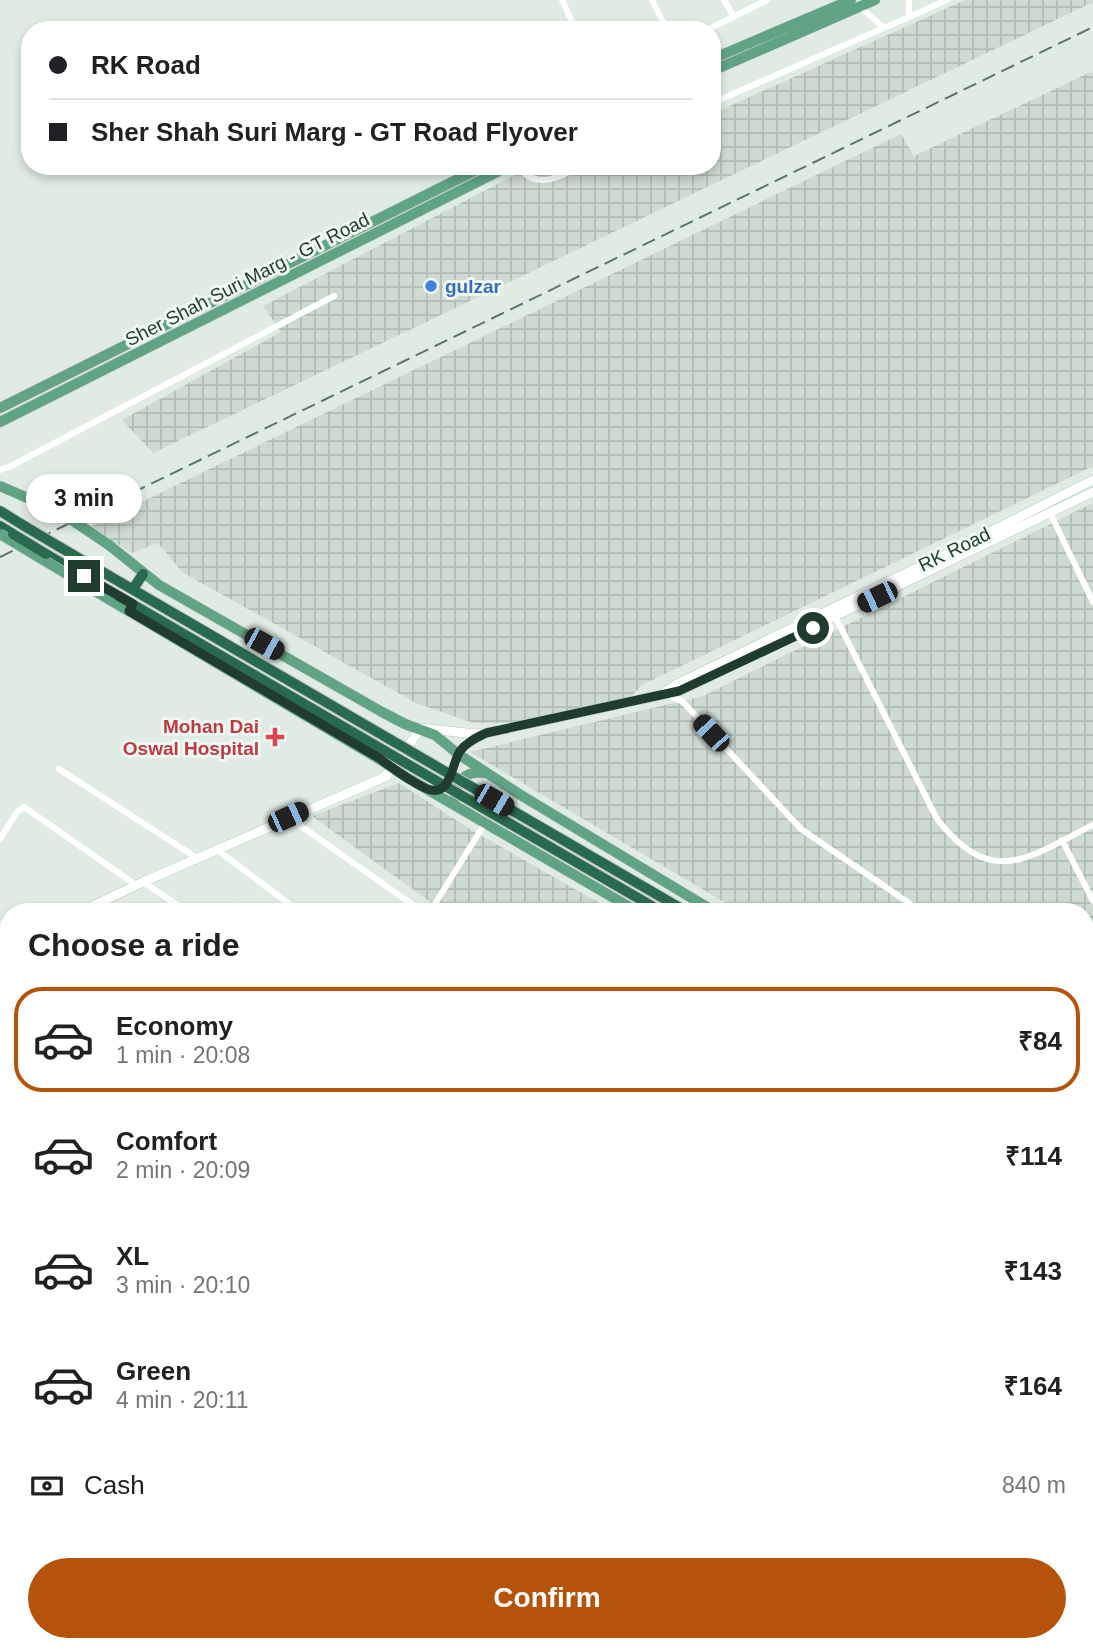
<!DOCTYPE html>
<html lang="en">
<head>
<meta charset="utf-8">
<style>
	:root { --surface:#fff; --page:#f6f6f6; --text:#202124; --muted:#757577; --line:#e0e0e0; --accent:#b45309 }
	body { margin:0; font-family:Helvetica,sans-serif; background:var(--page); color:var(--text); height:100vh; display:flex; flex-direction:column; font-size:26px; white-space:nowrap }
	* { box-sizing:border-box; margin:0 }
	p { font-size:23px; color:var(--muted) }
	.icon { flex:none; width:38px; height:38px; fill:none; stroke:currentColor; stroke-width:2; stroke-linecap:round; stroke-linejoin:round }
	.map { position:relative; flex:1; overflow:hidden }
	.sheet { position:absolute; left:0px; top:903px; width:1094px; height:749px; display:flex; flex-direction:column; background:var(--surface); border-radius:28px 28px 0 0; box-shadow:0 4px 10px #0003 }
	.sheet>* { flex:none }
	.banner { position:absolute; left:21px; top:21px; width:700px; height:154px; border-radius:28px; box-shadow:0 4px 10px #0003; display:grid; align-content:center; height:154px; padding:0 28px; background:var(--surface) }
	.end { position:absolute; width:32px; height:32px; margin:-16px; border:9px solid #1f3c2e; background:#fff; box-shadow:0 0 0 4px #fff }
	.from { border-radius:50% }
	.bubble { position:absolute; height:49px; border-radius:24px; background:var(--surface); box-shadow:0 4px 10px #0003; font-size:23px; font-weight:700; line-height:49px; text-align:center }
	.car { position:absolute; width:21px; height:42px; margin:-21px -10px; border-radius:9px; box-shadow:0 0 5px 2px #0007; background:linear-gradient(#222 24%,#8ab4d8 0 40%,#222 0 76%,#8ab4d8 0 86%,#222 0) }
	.banner b { display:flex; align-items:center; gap:24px; height:66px; font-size:26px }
	.banner b+b { border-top:2px solid var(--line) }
	.banner i { width:18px; height:18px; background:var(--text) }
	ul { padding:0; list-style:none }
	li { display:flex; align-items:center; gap:21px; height:105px; margin:0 14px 10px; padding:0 14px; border:4px solid transparent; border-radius:28px }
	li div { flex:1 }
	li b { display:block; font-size:26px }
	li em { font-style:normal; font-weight:700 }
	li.on { border-color:var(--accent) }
	li>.icon { width:63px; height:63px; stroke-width:1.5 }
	h2 { padding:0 28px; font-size:32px; line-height:84px }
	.pay { display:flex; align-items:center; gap:18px; height:77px; padding:0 28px; font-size:26px }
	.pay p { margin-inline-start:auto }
	.cta { display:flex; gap:14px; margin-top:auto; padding:14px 28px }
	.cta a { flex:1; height:80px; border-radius:42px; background:var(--accent); color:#fff; font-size:28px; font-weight:700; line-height:80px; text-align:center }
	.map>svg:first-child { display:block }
	.industrial { fill:url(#industrial-grid) }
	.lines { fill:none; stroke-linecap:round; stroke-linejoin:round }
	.secondary-casing { stroke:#b1ccbc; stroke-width:10 }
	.primary-casing { stroke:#c0c8c4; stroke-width:11 }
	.highway-casing { stroke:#c0c8c4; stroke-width:12 }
	.street { stroke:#fff; stroke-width:6 }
	.secondary { stroke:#fff; stroke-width:9 }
	.primary { stroke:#60a483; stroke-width:10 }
	.highway { stroke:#296a4e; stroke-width:10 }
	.rail { stroke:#597869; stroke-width:2; stroke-dasharray:14 7; stroke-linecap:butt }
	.primary-bridge-casing { stroke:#c0c8c4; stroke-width:11; stroke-linecap:butt }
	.highway-bridge-casing { stroke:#c0c8c4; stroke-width:12; stroke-linecap:butt }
	.primary-bridge { stroke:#60a483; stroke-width:10 }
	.highway-bridge { stroke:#296a4e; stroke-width:10 }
	.route { stroke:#1f3c2e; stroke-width:9 }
	.shop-dot { fill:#3f7fe0; stroke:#eff8f2; stroke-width:2.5 }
	.health-dot { fill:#e0444e; stroke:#eff8f2; stroke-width:2.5 }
	.labels { text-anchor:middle; stroke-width:6; stroke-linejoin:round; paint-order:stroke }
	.street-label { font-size:19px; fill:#1f3c2e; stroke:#eff8f2 }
	.shop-label { font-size:19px; font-weight:bold; fill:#366cbe; stroke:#eff8f2; text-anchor:start }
	.health-label { font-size:19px; font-weight:bold; fill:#be3a42; stroke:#eff8f2; text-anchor:end }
</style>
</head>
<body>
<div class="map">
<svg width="1093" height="1652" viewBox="0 0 1093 1652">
	<defs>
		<pattern id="industrial-grid" width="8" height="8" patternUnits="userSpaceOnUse" patternTransform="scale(1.75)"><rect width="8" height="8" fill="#cddbd1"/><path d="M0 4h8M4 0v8" fill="none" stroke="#b0bdb4"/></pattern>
	</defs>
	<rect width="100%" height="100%" fill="#dfebe3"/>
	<!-- industrial -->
	<path class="industrial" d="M965 0H1093V2L153 453 122 420 281 332 263 306 532 166H574L578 174 596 166H712V114Z
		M1093 71V466L642 685 628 700 505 723H473L416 703 182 572 158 543 132 553 90 527 901 134 914 156Z
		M1093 503V1114L1085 1110V912H741L470 752 703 696Z
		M399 783 470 829 615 912H428L433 904 312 816Z
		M0 1151 9 1153V1643H126L128 1652H0Z
		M1085 1193 1093 1198V1622L1085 1626Z
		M937 1643H1060L1047 1652H931Z"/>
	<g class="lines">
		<defs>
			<path id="secondary" d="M665 692 677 684 956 549 1093 480
				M382 778 393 768 421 728 466 733H486L679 691 1093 492
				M449 781C458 761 459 745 482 735
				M80 912 143 882 387 776
				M0 951 9 946
				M0 1133H9
				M0 1143 9 1144
				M0 1347 9 1344
				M926 1652 931 1643"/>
			<path id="primary" d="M712 59 851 0
				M712 71 875 0
				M0 408 484 166
				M0 422 509 166
				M109 545 159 585 382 712 405 724 435 735 458 754 519 794 715 912
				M110 600 379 759 406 777 638 912
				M455 799C454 781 467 770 485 773
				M1085 1122 1093 1126
				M1085 1181 1093 1186"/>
			<path id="highway" d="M0 511 26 527
				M0 526 13 534
				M58 546 391 740
				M46 554 385 751
				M133 589 143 574
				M470 786 687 912
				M464 797 662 912
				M1085 1144 1093 1149
				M1085 1160 1093 1165"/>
		</defs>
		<!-- secondary casing -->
		<use href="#secondary" class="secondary-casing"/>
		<!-- primary casing -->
		<use href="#primary" class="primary-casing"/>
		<!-- highway casing -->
		<use href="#highway" class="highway-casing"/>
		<!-- street -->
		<path class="street" d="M562 0 576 30
			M652 0 667 30
			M724 0 734 17
			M909 0V17L947 0
			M860 7 883 27
			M707 30 767 0
			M712 103 909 17
			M518 166C535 191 560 177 581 166
			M0 470 9 467 334 296
			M1050 513 1093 602
			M833 612 937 819C993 890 1028 857 1093 825
			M667 694 683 702 801 829 922 912
			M59 769 197 858
			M288 817 423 912
			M0 839 17 812 24 807 136 885
			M1062 840 1093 901
			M216 849 300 912
			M143 882 188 912
			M238 906 247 912
			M430 912 485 823
			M0 924 9 930
			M1085 947 1093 944
			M0 967 9 972
			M1085 984 1093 971
			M0 1026 9 1012
			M1085 1044 1093 1049
			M0 1091 9 1077
			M1085 1193 1093 1199
			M1085 1228 1093 1214
			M0 1290 9 1277
			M1085 1291 1093 1297
			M1085 1364 1093 1352
			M0 1382 9 1380
			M0 1449 9 1443
			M1085 1468 1093 1456
			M1085 1492 1093 1497
			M0 1533 9 1527
			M1085 1556 1093 1561
			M1085 1588 1093 1590
			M496 1643 501 1652
			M687 1643 701 1652
			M766 1643 784 1652
			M893 1643 908 1652
			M349 1652C361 1650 378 1646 389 1652
			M627 1652 633 1643
			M669 1652 674 1643
			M744 1652 746 1643
			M803 1652 805 1643
			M1090 1652 1093 1650"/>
		<!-- secondary -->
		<use href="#secondary" class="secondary"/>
		<!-- primary -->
		<use href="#primary" class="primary"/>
		<!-- highway -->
		<use href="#highway" class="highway"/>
		<!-- rail -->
		<path class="rail" d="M0 557 1093 27"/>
		<defs>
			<path id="primary-bridge" d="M0 486 60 512 109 545
				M0 534 110 600"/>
			<path id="highway-bridge" d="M26 527 58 546
				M13 534 46 554
				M391 740 470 786
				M385 751 464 797"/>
		</defs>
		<!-- primary-bridge casing -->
		<use href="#primary-bridge" class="primary-bridge-casing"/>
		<!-- highway-bridge casing -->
		<use href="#highway-bridge" class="highway-bridge-casing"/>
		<!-- primary-bridge -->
		<use href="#primary-bridge" class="primary-bridge"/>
		<!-- highway-bridge -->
		<use href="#highway-bridge" class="highway-bridge"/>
	</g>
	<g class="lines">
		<!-- route -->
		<path class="route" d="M84 576 133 604 129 611 379 758C394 769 408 780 425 788 451 800 451 765 460 751 467 742 476 738 486 733L679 691 813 628"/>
	</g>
	<!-- markers -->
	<circle class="shop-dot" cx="431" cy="286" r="7"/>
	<path class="health-dot" d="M271.5 726.5h7v7h7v7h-7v7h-7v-7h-7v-7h7z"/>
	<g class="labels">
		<!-- street labels -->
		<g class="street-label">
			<text transform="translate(247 279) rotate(-27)" y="7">Sher Shah Suri Marg - GT Road</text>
			<text transform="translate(954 549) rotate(-26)" y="7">RK Road</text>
		</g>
		<!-- shop labels -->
		<g class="shop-label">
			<text x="445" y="293">gulzar</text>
		</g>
		<!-- health labels -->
		<g class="health-label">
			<text x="259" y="733">Mohan Dai<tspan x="259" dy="22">Oswal Hospital</tspan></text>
		</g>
	</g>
</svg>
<i class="end from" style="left:813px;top:628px"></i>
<i class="end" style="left:84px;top:576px"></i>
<div class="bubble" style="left:26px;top:474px;width:116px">3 min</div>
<i class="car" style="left:877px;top:597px;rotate:244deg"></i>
<i class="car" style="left:264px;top:644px;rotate:119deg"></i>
<i class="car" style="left:711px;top:733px;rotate:317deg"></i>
<i class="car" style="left:494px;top:800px;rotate:120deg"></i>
<i class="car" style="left:288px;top:817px;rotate:66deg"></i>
<div class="banner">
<b><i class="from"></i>RK Road</b>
<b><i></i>Sher Shah Suri Marg - GT Road Flyover</b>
</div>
<section class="sheet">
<h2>Choose a ride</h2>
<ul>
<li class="on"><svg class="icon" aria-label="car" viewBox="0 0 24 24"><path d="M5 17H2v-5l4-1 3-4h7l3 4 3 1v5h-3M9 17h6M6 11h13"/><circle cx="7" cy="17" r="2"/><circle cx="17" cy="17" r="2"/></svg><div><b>Economy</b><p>1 min · 20:08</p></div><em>₹84</em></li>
<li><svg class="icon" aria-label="car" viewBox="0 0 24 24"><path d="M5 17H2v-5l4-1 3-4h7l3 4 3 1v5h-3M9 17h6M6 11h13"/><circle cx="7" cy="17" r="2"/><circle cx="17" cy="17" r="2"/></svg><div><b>Comfort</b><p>2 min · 20:09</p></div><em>₹114</em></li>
<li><svg class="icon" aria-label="car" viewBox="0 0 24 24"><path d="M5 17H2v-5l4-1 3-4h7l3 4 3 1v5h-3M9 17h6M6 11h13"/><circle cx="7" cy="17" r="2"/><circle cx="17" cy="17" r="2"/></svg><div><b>XL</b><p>3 min · 20:10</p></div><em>₹143</em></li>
<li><svg class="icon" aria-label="car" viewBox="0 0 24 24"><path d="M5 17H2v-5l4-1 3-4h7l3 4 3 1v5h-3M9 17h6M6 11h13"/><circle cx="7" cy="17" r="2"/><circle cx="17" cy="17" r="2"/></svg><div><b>Green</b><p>4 min · 20:11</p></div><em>₹164</em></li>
</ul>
<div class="pay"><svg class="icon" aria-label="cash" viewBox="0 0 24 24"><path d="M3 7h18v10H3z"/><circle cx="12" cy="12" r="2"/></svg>Cash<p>840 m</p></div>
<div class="cta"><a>Confirm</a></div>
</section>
</div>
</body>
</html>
